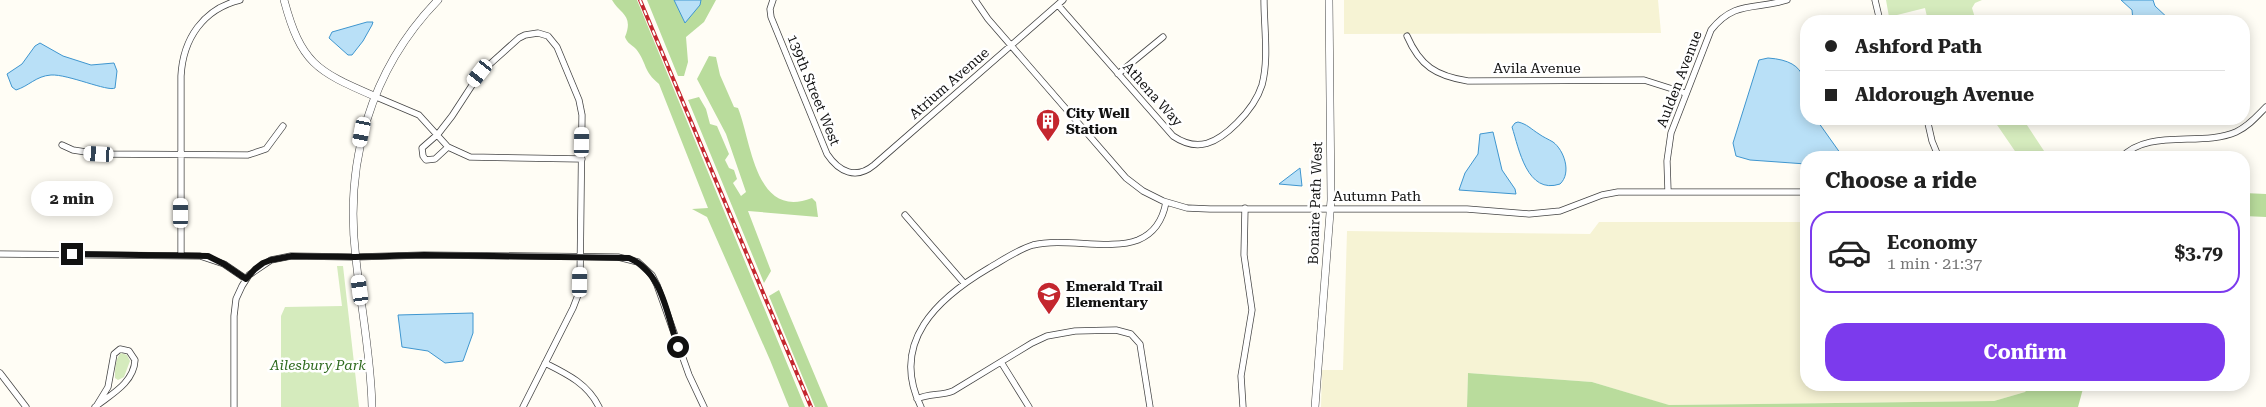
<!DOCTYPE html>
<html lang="en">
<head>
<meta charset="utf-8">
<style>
	:root { --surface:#fff; --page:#f6f6f6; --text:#222; --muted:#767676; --line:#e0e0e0; --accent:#7c3aed }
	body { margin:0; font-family:"Roboto Serif",serif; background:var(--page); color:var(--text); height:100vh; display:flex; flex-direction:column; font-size:19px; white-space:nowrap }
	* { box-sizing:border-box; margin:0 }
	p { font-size:16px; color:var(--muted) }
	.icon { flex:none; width:28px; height:28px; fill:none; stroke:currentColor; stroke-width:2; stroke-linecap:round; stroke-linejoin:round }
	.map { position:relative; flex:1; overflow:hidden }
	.sheet { position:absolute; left:1800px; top:151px; width:450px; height:240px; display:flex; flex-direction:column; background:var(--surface); border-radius:20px; box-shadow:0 2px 12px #0003 }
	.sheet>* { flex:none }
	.banner { position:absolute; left:1800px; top:15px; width:450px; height:110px; border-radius:20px; box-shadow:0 2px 12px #0003; display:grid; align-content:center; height:110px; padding:0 25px; background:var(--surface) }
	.end { position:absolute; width:22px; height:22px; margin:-11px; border:6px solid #111; background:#fff; box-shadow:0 0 0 2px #fff }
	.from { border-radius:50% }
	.bubble { position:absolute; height:35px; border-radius:18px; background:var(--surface); box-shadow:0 2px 12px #0003; font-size:16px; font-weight:700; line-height:35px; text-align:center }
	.car { position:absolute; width:15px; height:30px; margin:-15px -8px; border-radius:6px; box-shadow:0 0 4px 1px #0007; background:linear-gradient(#fff 24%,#345 0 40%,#fff 0 76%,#345 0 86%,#fff 0) }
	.banner b { display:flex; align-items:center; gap:18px; height:48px; font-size:19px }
	.banner b+b { border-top:1px solid var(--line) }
	.banner i { width:12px; height:12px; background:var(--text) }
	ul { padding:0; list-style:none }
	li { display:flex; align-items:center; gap:15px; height:82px; margin:0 10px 8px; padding:0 15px; border:2px solid var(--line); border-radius:20px }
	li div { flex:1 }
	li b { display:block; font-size:19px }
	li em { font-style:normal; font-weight:700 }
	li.on { border-color:var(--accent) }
	li>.icon { width:45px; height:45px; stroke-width:1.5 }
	h2 { padding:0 25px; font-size:22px; line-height:60px }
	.primary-button { display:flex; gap:10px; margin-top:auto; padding:10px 25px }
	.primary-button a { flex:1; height:58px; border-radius:20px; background:var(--accent); color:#fff; font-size:20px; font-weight:700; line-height:58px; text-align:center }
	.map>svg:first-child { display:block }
	.farmland { fill:#f6f3d4 }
	.green { fill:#d5ebbd }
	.forest { fill:#b9dc9c }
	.water { fill:#b9e0f7; stroke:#3f96cf }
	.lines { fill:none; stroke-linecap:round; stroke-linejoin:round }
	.minor-casing { stroke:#444; stroke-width:7 }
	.tertiary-casing { stroke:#444; stroke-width:8 }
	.minor { stroke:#fff; stroke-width:5.5 }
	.tertiary { stroke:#fff; stroke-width:7 }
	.rail-casing { stroke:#c4262e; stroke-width:4 }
	.rail { stroke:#fff; stroke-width:2; stroke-dasharray:5.5; stroke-linecap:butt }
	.route { stroke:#111; stroke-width:6 }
	.labels { text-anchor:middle; stroke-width:5; stroke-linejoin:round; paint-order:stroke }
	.street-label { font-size:14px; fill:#111; stroke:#fff }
	.poi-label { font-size:14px; font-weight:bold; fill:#111; stroke:#fff; text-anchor:start }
	.park-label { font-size:14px; font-style:italic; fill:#2f6b1f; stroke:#fff }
</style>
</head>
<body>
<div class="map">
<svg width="2266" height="407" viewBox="0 0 2266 407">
	<rect width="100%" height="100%" fill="#fffdf5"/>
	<!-- farmland -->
	<path class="farmland" d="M1344 0H1658L1661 33 1344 34Z
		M1599 222H1806V385H2031L2025 392 1994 401 1668 405 1592 382 1468 373 1467 407H1321L1322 370H1343L1347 231 1590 234Z"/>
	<!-- green -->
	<path class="green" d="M1886 0H1982L1975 3 1972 8 1976 21H1928L1925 8 1889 17Z
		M1993 119H2023L2048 157H2019Z
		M337 266H343L359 407H281V316L285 307 342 306Z
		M121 353 127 355 130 361 124 377 118 380 115 378C115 371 115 358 121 353Z"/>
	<!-- forest -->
	<path class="forest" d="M612 0H637L805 407H789L770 360 707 217 692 209 708 208 659 84C643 71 647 63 636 49 632 45 627 43 625 37 634 15 620 14 612 0Z
		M647 0H716L704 22 686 37 688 62 684 76H678Z
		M709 56 716 57 720 75 734 107 738 108C752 143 755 220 812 198L816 202 818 217 748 211 771 271 764 283 688 100 699 97 706 109 710 124 717 126 729 154 725 160 729 168 734 170 737 179 733 183 741 196 746 192 726 134 697 79Z
		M2244 193 2266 194V217L2244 216Z
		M779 290 828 407H815L769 296Z
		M1468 373 1592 382 1669 405 1994 401 2025 392 2031 385H2084L2078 407H1467Z"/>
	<!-- water -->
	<path class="water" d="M674 0H701L700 5 685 23Z
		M2121 0H2153L2155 6 2171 21H2133L2132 10Z
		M367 22H373L372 25 363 41 352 55H348L329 38 332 32Z
		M40 43 63 56 91 65 114 63 117 71 115 88C108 92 68 74 51 75 36 76 29 86 16 90L12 87 7 74 22 64 35 46Z
		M1768 58C1811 61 1806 85 1806 119H1816L1843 157 1806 158V164L1750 160 1736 156 1733 143 1759 60Z
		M1518 122C1527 124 1531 129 1539 134 1543 137 1548 139 1553 142 1564 150 1572 173 1560 184 1527 195 1519 149 1512 127L1515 123Z
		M1493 132 1502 170 1515 189 1516 194 1459 190 1465 173 1478 154 1480 134Z
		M1300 168 1302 186 1279 184Z
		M473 313V333L463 361 445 363 428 351 402 347 398 315Z"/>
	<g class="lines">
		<defs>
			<path id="minor" d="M773 0 770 9 771 17 827 154C839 172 856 180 874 165L1063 0
				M975 0 988 19 1126 178 1143 191 1163 201 1187 208 1210 209H1467L1529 214 1560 211 1602 195 1618 192H1806
				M1875 0 1880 21
				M1058 5 1173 136C1198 153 1217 143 1237 123 1248 112 1257 101 1262 85 1269 59 1264 27 1264 0
				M1407 36C1420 66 1436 76 1468 81L1644 80 1685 93
				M1118 74 1163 37
				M374 96 419 115 448 147 470 157 582 159
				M1927 119 1932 141 1939 158
				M62 145 73 150 99 154 248 155 266 149 283 126
				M448 147 435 159 426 160 423 156 422 148 438 134 452 116 480 73 519 38 525 35 538 33 548 36 557 47 579 100 582 115 580 281 578 295 573 308 523 407
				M2121 158C2147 128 2202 147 2236 132 2249 126 2257 116 2266 107
				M1668 191 1667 161 1671 133 1711 30C1735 0 1755 10 1787 0
				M905 215 964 283
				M0 254 200 256 224 264 246 279
				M181 256V76C183 39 203 9 240 0
				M1001 362 1029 407
				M545 363C567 374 588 384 599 407
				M0 373 26 407
				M917 399C929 393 941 396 953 391L1032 343 1047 336 1075 331 1116 330 1131 334 1140 344 1150 407
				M95 407C110 395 134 383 135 360L129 351 120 349 114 354 108 387 97 405
				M234 407V316L236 299 242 286 249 275 271 260 291 256 355 257 424 255 618 257 638 262 652 275 657 285 689 375 704 407
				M921 407C889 342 938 298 989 268 1003 260 1017 250 1033 245 1065 237 1109 251 1138 240 1155 233 1163 219 1166 202
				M1243 407 1241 376 1252 310 1244 255 1245 208"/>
			<path id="tertiary" d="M284 0C301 63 316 71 374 96
				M372 407C371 357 361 308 356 259 344 163 370 70 438 0
				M1315 407 1331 200 1329 0"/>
		</defs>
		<!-- minor casing -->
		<use href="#minor" class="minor-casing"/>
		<!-- tertiary casing -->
		<use href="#tertiary" class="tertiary-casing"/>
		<!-- minor -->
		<use href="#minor" class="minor"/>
		<!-- tertiary -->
		<use href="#tertiary" class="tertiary"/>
		<defs>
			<path id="rail" d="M640 0 811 407"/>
		</defs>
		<!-- rail casing -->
		<use href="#rail" class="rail-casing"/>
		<!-- rail -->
		<use href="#rail" class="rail"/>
	</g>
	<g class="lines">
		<!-- route -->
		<path class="route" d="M72 254 208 256 224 264 246 279 255 269 263 263 271 260 292 256 355 257 424 255 629 258C663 272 667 316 678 347"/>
	</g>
	<!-- icons -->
	<defs>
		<symbol id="building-pin" viewBox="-11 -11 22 30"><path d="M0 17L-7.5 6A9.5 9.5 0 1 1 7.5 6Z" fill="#c4262e" stroke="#fff"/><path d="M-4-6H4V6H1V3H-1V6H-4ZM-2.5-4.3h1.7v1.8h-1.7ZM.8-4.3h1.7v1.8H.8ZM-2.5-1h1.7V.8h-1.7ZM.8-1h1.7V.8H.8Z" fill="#fff"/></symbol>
		<symbol id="school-pin" viewBox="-11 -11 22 30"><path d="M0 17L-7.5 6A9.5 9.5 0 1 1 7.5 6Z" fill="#c4262e" stroke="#fff"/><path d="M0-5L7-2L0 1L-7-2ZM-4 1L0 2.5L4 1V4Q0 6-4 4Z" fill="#fff"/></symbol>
	</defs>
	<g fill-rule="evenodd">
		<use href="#building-pin" x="1034" y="107" width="28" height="38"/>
		<use href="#school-pin" x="1035" y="280" width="28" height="38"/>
	</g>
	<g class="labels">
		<!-- street labels -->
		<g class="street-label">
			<text x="1537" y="73">Avila Avenue</text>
			<text transform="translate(1679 79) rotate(-69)" y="5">Aulden Avenue</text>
			<text transform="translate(949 83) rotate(-41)" y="5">Atrium Avenue</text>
			<text transform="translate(814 90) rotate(68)" y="5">139th Street West</text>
			<text transform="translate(1153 94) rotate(48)" y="5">Athena Way</text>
			<text x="1377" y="201">Autumn Path</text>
			<text transform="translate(1315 203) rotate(-88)" y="5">Bonaire Path West</text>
		</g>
		<!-- poi labels -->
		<g class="poi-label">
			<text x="1066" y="118">City Well<tspan x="1066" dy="16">Station</tspan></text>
			<text x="1066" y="291">Emerald Trail<tspan x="1066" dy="16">Elementary</tspan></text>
		</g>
		<!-- park labels -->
		<g class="park-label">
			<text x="318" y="370">Ailesbury Park</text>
		</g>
	</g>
</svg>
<i class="end from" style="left:678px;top:347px"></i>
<i class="end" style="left:72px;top:254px"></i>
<div class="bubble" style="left:31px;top:181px;width:82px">2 min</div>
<i class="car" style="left:480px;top:73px;rotate:218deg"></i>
<i class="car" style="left:362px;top:132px;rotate:191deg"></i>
<i class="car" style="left:582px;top:142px;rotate:1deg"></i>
<i class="car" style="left:99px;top:154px;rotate:273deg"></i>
<i class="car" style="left:181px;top:213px;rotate:0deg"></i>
<i class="car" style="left:580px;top:282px;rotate:1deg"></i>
<i class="car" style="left:360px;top:290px;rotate:352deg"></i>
<div class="banner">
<b><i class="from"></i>Ashford Path</b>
<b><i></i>Aldorough Avenue</b>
</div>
<section class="sheet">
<h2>Choose a ride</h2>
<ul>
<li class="on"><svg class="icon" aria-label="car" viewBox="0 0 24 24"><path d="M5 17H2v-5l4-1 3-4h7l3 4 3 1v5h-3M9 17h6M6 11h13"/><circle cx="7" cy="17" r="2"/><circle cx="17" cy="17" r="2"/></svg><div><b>Economy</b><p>1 min · 21:37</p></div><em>$3.79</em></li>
</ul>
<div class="primary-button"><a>Confirm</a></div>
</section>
</div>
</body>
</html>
